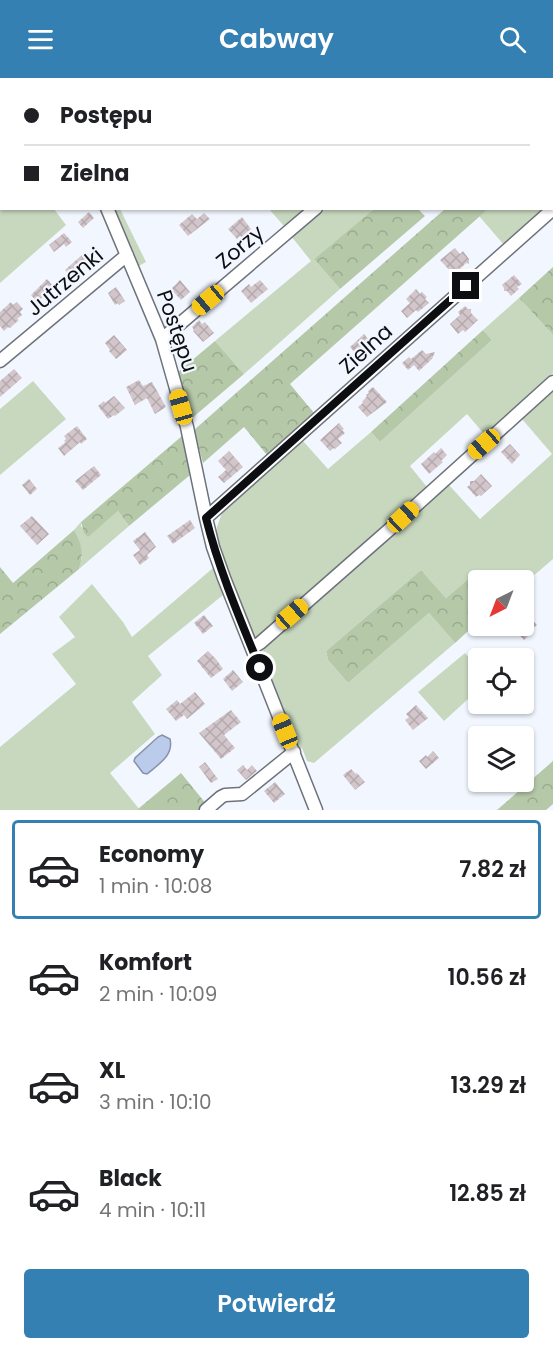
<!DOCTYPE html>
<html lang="pl">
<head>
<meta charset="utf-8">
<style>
	:root { --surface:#fff; --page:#f2f2f2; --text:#202124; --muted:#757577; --line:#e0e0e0; --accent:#3480b3 }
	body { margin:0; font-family:Poppins,sans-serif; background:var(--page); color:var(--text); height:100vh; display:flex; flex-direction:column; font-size:22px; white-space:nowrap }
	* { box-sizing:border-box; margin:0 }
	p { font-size:20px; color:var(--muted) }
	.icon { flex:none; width:33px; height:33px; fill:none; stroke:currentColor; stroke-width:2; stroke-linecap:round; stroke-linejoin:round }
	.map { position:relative; height:732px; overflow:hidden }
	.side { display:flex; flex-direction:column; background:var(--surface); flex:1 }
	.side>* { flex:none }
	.hud { position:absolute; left:0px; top:0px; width:554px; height:132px; box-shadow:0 2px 4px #0004; display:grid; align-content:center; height:132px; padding:0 24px; background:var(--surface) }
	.needle { width:39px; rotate:222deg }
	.fabs { position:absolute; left:468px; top:492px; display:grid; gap:12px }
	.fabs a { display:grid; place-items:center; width:66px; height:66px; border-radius:6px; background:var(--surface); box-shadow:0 2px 4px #0004; font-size:30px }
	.end { position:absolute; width:27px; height:27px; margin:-14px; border:8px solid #0d0e12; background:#fff; box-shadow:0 0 0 3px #fff }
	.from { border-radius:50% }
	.car { position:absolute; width:18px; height:36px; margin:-18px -9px; border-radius:8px; box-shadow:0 0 4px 2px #0007; background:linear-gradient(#f5c518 24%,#345 0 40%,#f5c518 0 76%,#345 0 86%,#f5c518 0) }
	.hud b { display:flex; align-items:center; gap:21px; height:57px; font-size:22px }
	.hud b+b { border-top:2px solid var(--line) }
	.hud i { width:15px; height:15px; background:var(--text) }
	ul { padding:10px 0 0; list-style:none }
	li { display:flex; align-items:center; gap:18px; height:99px; margin:0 12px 9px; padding:0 12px; border:3px solid transparent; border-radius:6px }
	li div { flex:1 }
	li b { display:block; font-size:22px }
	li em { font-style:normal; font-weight:600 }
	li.on { border-color:var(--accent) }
	li>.icon { width:54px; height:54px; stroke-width:1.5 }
	.button { display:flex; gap:12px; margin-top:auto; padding:12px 24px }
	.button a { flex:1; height:69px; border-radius:6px; background:var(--accent); color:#fff; font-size:24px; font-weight:600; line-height:69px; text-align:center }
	header { display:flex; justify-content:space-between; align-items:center; height:78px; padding:0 24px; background:var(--accent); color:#fff; font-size:27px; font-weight:600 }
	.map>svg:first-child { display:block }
	.green { fill:#c8d8bf }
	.forest { fill:url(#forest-crowns) }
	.water { fill:#bbcbeb; stroke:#8792aa; stroke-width:1.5 }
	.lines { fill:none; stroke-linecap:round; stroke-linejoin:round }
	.stream { stroke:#8792aa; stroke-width:3 }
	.building { fill:url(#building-cross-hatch) }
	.minor-casing { stroke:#6e727b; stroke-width:15 }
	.minor { stroke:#fff; stroke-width:12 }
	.route { stroke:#0d0e12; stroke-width:8 }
	.labels { text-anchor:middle; stroke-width:4.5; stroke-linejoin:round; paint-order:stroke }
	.street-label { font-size:21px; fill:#0d0e12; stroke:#f2f7ff }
</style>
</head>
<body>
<header><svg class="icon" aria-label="menu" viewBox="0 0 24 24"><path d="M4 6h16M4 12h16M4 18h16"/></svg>Cabway<svg class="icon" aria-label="search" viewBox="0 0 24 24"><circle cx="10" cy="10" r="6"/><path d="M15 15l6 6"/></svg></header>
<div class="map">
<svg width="553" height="732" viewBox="0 0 553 732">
	<defs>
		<pattern id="forest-crowns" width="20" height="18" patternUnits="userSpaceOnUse" patternTransform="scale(1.5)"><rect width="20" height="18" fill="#b5c8a8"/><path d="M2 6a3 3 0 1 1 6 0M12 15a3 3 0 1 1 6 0" fill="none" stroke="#9aab90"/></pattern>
		<pattern id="building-cross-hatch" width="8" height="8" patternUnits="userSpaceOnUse" patternTransform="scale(1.5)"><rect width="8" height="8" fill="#d3c6cb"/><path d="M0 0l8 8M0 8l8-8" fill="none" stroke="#b4a9ad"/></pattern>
	</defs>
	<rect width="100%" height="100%" fill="#f2f7ff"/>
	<!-- green -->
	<path class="green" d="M1 129 2 130 54 131 66 147 0 205V130Z
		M112 131H120L146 184 137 189Z
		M269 131H304L284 148Z
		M323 131H370L372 133 314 181 340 211 244 296 215 263 311 183 291 158Z
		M488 131H545L504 167 479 138Z
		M519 220 553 257V295L485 357 467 336 410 388 427 409 255 561 231 509 215 459 217 449 223 432 303 363 328 391 371 354 380 364 492 262 483 252Z
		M33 303 66 341 0 397V331Z
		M553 313V481L524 506V502L478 503 473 497 446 520 421 492 326 573 328 582 348 605 429 535 455 565 314 685 307 683 302 670 297 673 259 573 448 406 480 441 552 376 522 341Z
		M118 433 129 448 79 491 82 479 74 452 81 444V448L88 458Z
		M213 490 223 517 148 578 162 597 132 624 155 656 110 695 140 732H0V669L76 606 52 576 75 559 59 539 92 506 123 544 132 559Z
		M465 575 478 590V612L444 643 418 614Z"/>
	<!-- forest -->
	<path class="forest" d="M446 130 488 131 290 306 314 335 267 377 244 349 203 385 194 352Z
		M374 131H418L425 138 340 211 314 181Z
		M553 189V257L519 220Z
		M483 252 492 262 380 364 371 354Z
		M215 263 244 296 191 341 178 294Z
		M182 358 190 397 129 448 118 433 88 459 84 455 81 444Z
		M74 452C82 468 84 474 79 491L0 556V489L13 505Z
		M421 492 446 520 473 497 478 503V544L455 565 429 535 348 605 328 582 326 573Z
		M553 683V726L546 732H497Z
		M181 695 207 727 201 732H140L138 731Z"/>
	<!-- water -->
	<path class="water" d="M162 657 170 661C174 677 159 686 147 696L143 695 134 683 135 680 158 659Z"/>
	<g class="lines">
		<!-- stream -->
		<path class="stream" d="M552 65H553"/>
	</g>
	<!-- building -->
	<path class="building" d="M89 134 94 140 83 150 78 144Z
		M204 135 210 141 188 158 179 147 192 136 197 141Z
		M242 139 251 151 242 159 240 158 237 161 228 151Z
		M64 155 72 164 66 169 64 166 54 174 49 167Z
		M455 170 460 176 463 173 469 181V186L466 185 459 192 458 190 452 195 440 182Z
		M83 176 89 183 70 198 65 192Z
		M514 197 522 206 517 209 519 211 511 218 507 213H504V210L502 207Z
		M47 201 55 210 44 220 43 219 37 224 31 217Z
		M180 202 190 214 181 222 171 211Z
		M260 202 268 211 251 225 241 213 249 206 251 209Z
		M116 209 125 223 119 227 118 225 115 227 108 215Z
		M416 211 420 216 422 214 427 219 425 221 429 225 418 234 416 232 407 240 401 233 410 225 406 221Z
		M11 224 13 227 17 224 23 231 20 234 22 237 17 241 19 242 10 250 8 249 4 253 0 248V234Z
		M465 228 468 231H471V235L478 242 465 254 463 252 458 256 450 246 460 237 458 234Z
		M199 242 202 246 205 244 214 255 203 264 193 253 194 252 192 249Z
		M364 256 372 266 357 277 350 269Z
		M114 257 127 272 116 281 109 273 110 272 105 265Z
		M422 272 426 276 435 274 432 281 419 293 414 287 408 292 402 285 409 279 411 281Z
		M14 291 22 300 0 319V303Z
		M139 302 143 308 152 304 166 329 155 336 147 320 135 327 126 309Z
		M373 309 387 324 367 339 358 329 363 325 362 324 367 318 366 317 369 315 368 313Z
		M114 318 125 330 115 338 114 337 108 341 98 328 104 323 105 325Z
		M339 345 344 351 342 352 345 355 338 361 342 365 335 371 334 370 330 373 320 362Z
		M77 348 87 361 81 366 80 364 64 378 58 370 66 364 64 363 66 361 64 358Z
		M510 366 520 377 512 386 501 374Z
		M441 370 447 377 441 383 443 384 429 396 421 386 434 374 435 376Z
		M229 373 243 389 224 405 218 399 226 392 218 383Z
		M94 388 101 397 83 412 75 403Z
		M481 396 492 408 481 418 479 417 476 419 467 409 470 407V403H474Z
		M29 401 37 411 30 417 22 407Z
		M32 438 49 456 37 467 20 448Z
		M190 442 195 450 173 466 167 458Z
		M145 454 156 469 147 477 149 480 140 487 133 477 140 472 133 463Z
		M204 537 213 548 203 556 194 545Z
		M528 537 537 547 529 554 530 556 524 562 514 551 518 548H524V541Z
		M208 573 216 581 223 591 211 600 197 583Z
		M233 592 243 604 232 613 223 601Z
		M195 614 205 626 187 641 184 637 176 643 166 631 177 622 180 626Z
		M416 627 428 640 413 652 405 642 409 639 406 636Z
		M231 632 241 644 224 657 235 670 221 681 199 655Z
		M433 673 439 680 426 691 419 683 426 677 427 679Z
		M205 684 218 701 211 705 199 689Z
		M243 687 247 692 252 687 257 693 246 702 237 692Z
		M351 691 356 696 357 695 365 704 355 712 343 697Z
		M275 704 285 716 274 725 264 713Z"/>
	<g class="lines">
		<defs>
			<path id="minor" d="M61 0 62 2
				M467 2 469 0
				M0 80 2 79
				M107 130 162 261 187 349 206 440 213 469 224 500 316 732
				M162 261 316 130
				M0 283 127 177
				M206 440 553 131
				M252 570 260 565 390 451 553 304
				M206 732 221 719 225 717 242 716 294 674"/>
		</defs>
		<!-- minor casing -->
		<use href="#minor" class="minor-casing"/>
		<!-- minor -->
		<use href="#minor" class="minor"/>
	</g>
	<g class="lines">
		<!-- route -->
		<path class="route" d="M260 590C240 541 219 492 206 440L466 208"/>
	</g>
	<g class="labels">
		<!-- street labels -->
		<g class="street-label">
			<text transform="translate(240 169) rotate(-40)" y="7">Zorzy</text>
			<text transform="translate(65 204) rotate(-40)" y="7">Jutrzenki</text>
			<text transform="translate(177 253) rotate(71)" y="7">Postępu</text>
			<text transform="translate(366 271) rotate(-42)" y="7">Zielna</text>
		</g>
	</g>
</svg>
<div class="fabs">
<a><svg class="needle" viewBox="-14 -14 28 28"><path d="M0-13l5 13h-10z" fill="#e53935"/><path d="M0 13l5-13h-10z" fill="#757577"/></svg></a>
<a><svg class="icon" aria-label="locate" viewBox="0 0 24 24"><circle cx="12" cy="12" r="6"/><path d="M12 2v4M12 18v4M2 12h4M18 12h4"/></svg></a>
<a><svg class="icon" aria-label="layers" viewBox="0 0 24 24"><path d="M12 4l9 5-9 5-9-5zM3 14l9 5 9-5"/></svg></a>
</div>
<i class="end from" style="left:260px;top:590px"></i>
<i class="end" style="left:466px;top:208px"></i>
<i class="car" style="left:208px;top:222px;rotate:230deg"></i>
<i class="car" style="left:181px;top:329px;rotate:344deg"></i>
<i class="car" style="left:484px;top:366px;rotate:229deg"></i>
<i class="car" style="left:403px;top:439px;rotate:47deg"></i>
<i class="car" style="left:292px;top:536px;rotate:49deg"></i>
<i class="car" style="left:285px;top:653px;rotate:338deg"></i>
<div class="hud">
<b><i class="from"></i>Postępu</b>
<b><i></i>Zielna</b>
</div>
</div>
<section class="side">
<ul>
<li class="on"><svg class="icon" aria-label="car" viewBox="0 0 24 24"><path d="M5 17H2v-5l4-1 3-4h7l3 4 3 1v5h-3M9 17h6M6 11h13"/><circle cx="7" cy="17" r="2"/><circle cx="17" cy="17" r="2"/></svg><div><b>Economy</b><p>1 min · 10:08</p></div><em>7.82 zł</em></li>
<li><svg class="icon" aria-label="car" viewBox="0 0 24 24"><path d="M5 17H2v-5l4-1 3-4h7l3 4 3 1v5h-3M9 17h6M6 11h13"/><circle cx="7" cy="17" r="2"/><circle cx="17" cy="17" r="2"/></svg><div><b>Komfort</b><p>2 min · 10:09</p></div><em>10.56 zł</em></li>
<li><svg class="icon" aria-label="car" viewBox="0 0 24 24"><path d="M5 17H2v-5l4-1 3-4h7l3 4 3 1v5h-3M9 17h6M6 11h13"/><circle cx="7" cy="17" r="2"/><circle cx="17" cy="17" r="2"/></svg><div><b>XL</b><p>3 min · 10:10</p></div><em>13.29 zł</em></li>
<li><svg class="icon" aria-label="car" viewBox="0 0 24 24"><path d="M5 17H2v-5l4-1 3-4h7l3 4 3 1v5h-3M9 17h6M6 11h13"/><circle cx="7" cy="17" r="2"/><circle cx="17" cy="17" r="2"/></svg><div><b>Black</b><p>4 min · 10:11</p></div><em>12.85 zł</em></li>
</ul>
<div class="button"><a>Potwierdź</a></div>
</section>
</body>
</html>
